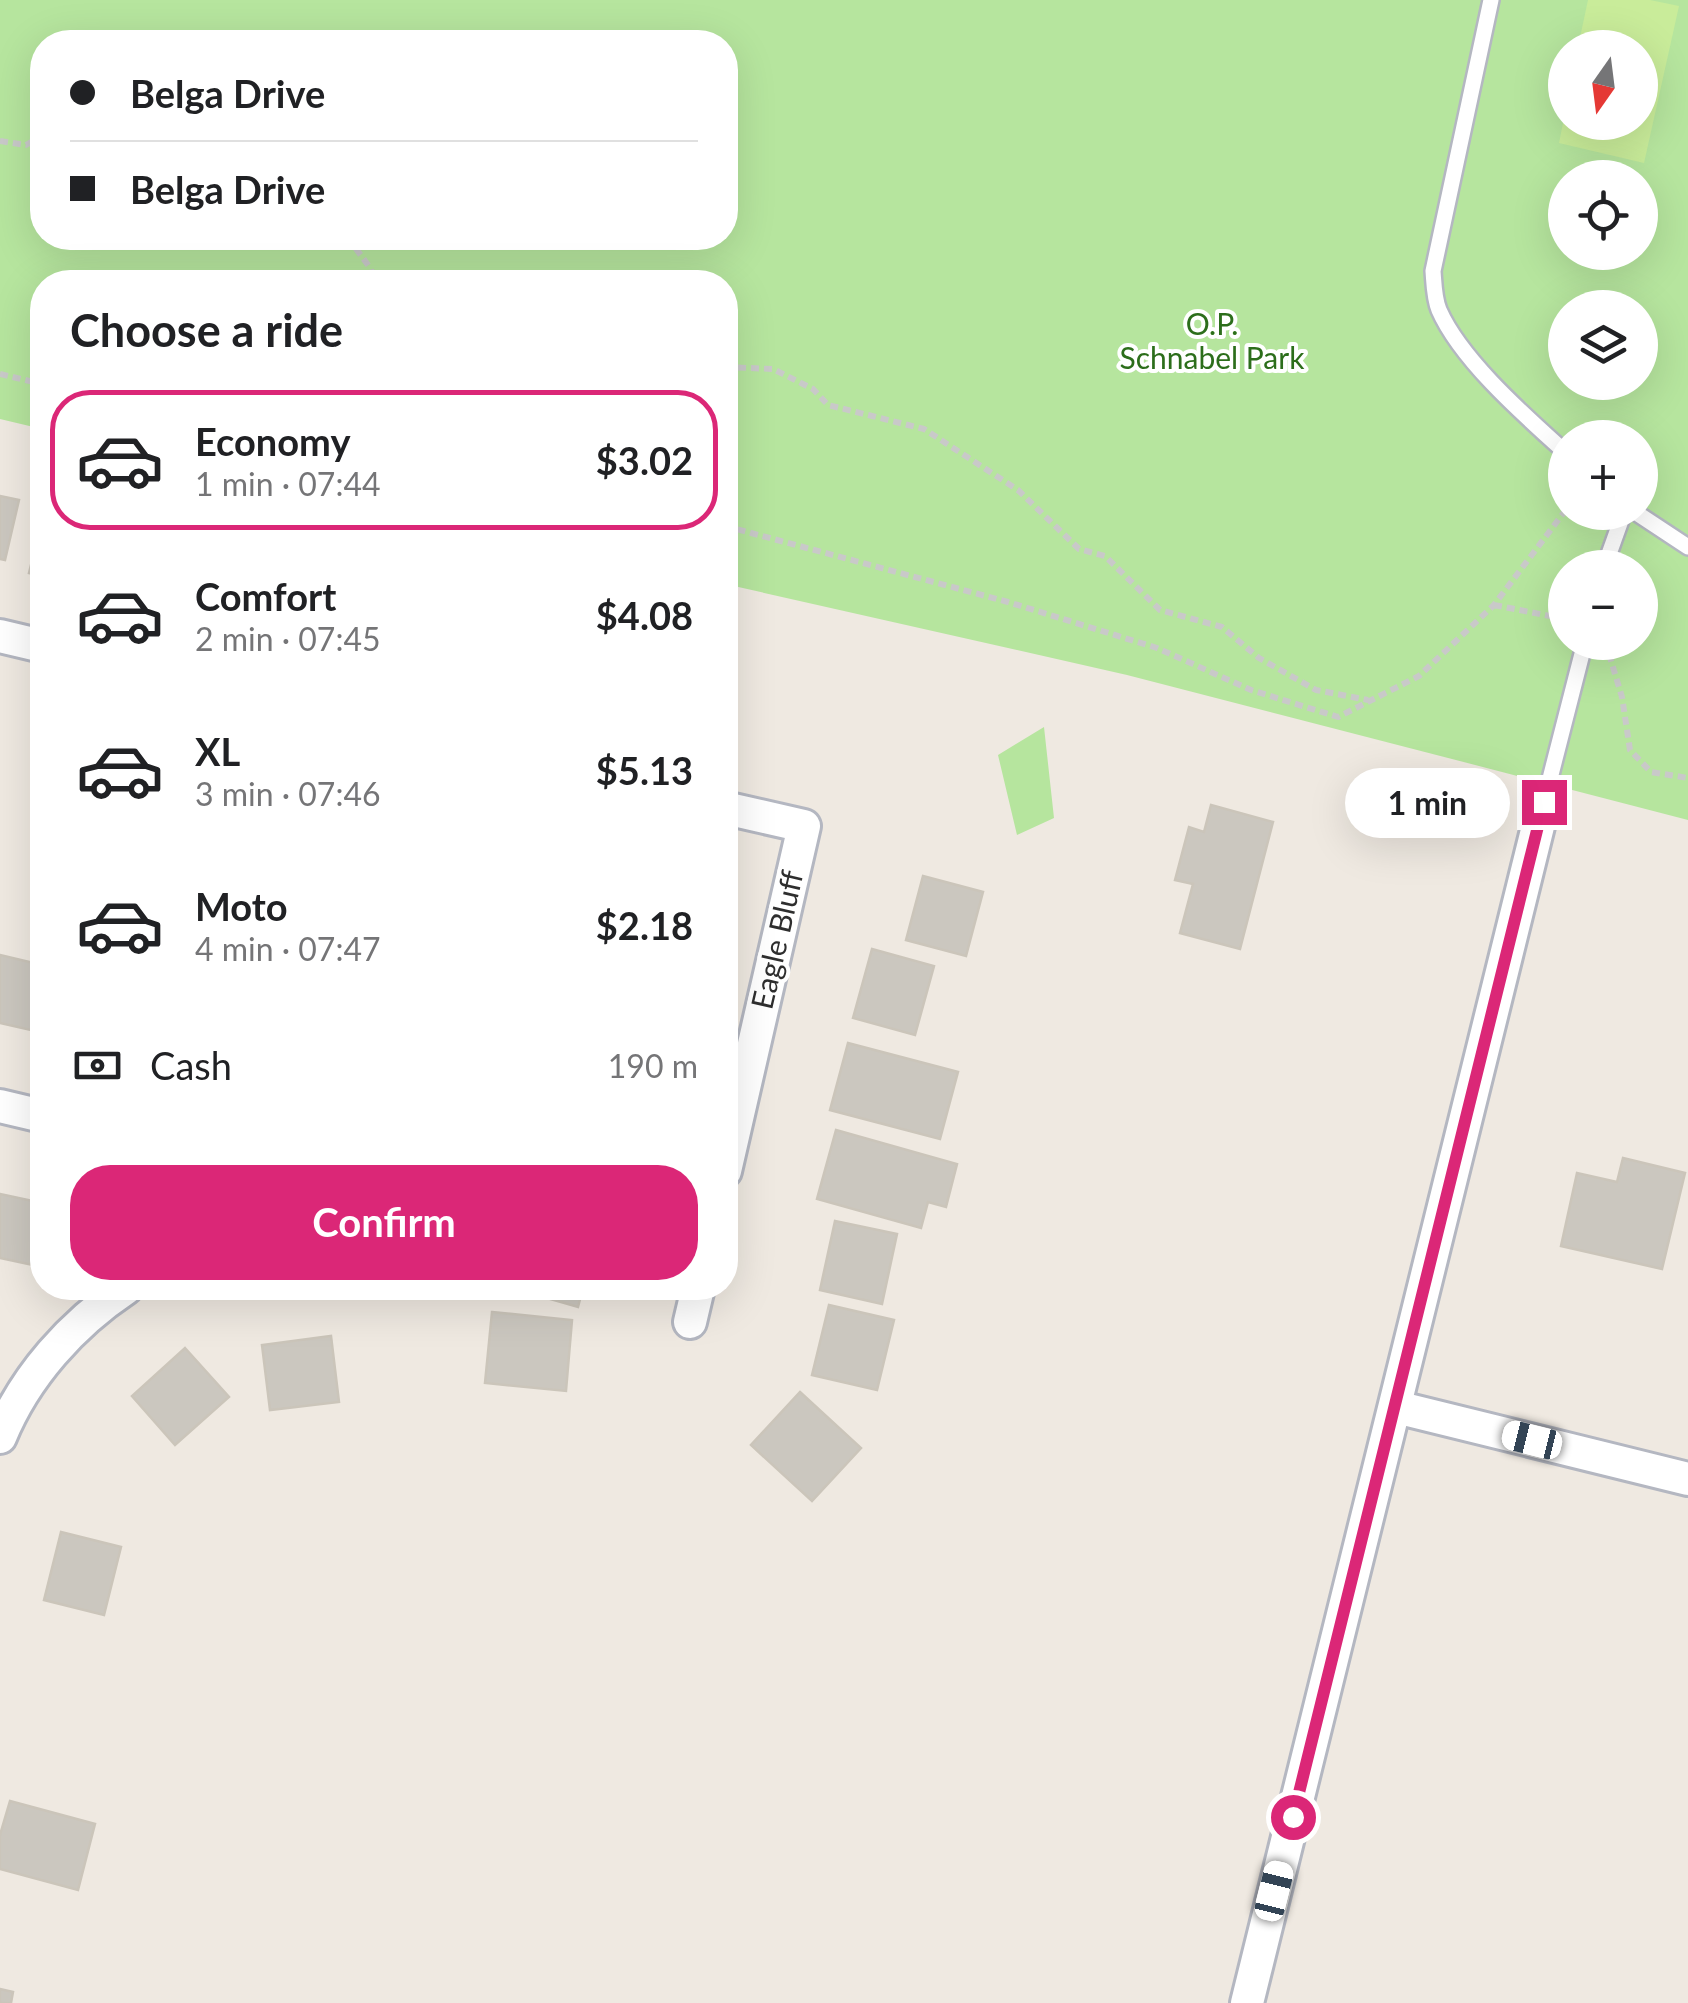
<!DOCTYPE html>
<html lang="en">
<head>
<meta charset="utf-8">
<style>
	:root { --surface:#fff; --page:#f2f2f2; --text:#202124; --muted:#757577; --line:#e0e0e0; --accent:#db2777 }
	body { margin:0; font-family:Lato,sans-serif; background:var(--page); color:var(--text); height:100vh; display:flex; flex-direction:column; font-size:38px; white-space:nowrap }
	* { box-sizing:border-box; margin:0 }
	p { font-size:32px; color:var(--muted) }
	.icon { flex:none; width:55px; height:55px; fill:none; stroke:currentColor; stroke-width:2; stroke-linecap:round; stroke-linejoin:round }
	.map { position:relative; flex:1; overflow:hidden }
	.sheet { position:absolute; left:30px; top:270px; width:708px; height:1030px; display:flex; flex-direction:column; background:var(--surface); border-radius:40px; box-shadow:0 10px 40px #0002 }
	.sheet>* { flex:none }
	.guide { position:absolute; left:30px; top:30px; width:708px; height:220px; border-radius:40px; box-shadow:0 10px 40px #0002; display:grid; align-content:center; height:220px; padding:0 40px; background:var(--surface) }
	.needle { width:65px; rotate:194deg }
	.tools { position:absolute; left:1548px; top:30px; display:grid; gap:20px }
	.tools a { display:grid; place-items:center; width:110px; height:110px; border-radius:50%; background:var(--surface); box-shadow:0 10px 40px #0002; font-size:50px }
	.end { position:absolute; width:45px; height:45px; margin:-22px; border:12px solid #db2777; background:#fff; box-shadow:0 0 0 5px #fff }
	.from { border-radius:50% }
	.bubble { position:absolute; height:70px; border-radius:35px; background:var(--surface); box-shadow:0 10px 40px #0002; font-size:32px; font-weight:700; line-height:70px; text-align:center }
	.car { position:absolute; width:30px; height:60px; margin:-30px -15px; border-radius:12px; box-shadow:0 0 8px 2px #0007; background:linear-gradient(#fff 24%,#345 0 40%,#fff 0 76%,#345 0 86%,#fff 0) }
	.guide b { display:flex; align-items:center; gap:35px; height:95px; font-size:38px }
	.guide b+b { border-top:2px solid var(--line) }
	.guide i { width:25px; height:25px; background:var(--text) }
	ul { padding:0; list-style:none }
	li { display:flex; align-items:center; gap:30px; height:140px; margin:0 20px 15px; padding:0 20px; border:5px solid transparent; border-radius:40px }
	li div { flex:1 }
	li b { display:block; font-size:38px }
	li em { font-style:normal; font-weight:700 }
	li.on { border-color:var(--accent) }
	li>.icon { width:90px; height:90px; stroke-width:1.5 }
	h2 { padding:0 40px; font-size:45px; line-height:120px }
	.pay { display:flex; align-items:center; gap:25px; height:110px; padding:0 40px; font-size:38px }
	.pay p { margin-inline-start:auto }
	.cta { display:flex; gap:20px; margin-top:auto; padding:20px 40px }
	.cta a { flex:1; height:115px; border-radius:40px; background:var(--accent); color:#fff; font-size:40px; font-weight:700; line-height:115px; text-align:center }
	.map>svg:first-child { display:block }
	.green { fill:#b6e59e; fill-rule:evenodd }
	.pitch { fill:#c9ec9a }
	.building { fill:#cbc7bf; stroke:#cbc5ba; stroke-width:2.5 }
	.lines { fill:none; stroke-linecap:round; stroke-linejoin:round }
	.service-casing { stroke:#b4b7c1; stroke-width:20 }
	.minor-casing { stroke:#b4b7c1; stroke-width:38 }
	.path { stroke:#c9c9c9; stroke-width:6; stroke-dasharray:8 5; stroke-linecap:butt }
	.service { stroke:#fff; stroke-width:15 }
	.minor { stroke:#fff; stroke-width:32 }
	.route { stroke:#db2777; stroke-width:12 }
	.labels { text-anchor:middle; stroke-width:8; stroke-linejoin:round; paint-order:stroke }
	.park-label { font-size:30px; fill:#2c6e1b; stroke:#fff }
	.street-label { font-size:30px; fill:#2e2e2e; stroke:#fff }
</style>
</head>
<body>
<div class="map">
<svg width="1688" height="2003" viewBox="0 0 1688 2003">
	<rect width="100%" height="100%" fill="#efe9e1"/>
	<!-- green -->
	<path class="green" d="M0 0H1688V820L1127 675 725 584V282H42V429L0 419ZM42 42H725V238H42ZM1565 48H1640V122H1565ZM1565 178H1640V252H1565ZM1565 308H1640V382H1565ZM1565 438H1640V512H1565ZM1565 568H1640V642H1565Z
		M1044 727 1054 818 1017 835 998 755Z"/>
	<!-- pitch -->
	<path class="pitch" d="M1588 0H1650L1679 6 1644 163 1559 143 1565 113V122H1640V48L1578 47Z"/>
	<!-- building -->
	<path class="building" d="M0 496 19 500 5 560 0 559Z
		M42 520V576L29 573Z
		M1211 805 1273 822 1240 949 1180 933 1193 884 1175 880 1189 827 1204 832Z
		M923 876 983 892 966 956 906 940Z
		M872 949 934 966 915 1035 853 1018Z
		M0 955 42 965V981L31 1030 0 1023Z
		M848 1043 958 1072 940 1139 830 1110Z
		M836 1130 957 1164 946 1207 928 1202 921 1228 817 1199Z
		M1623 1158 1685 1173 1662 1269 1561 1246 1577 1173 1617 1182Z
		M0 1194 42 1203V1267L0 1258Z
		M835 1221 897 1234 882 1304 820 1290Z
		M512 1288H583L578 1307Z
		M829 1305 894 1320 877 1390 812 1375Z
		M492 1312 572 1320 566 1391 485 1383Z
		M331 1336 339 1402 270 1410 262 1345Z
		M185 1348 229 1397 175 1445 132 1396Z
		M800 1392 861 1448 812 1501 751 1445Z
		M61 1532 121 1547 104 1615 44 1600Z
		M10 1801 95 1824 78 1890 0 1869V1835Z
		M0 1989 13 1992 11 2003H0Z"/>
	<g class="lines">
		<defs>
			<path id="service" d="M1491 0 1433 271C1434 283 1434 298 1439 310 1461 360 1524 415 1565 452
				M1635 512 1688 547
				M1604 568 1624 512
				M1544 802 1585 642"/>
			<path id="minor" d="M0 636 42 646
				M725 808 804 826 725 1171
				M0 1106 42 1116
				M690 1322 698 1288
				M1396 1407 1688 1479
				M0 1437C25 1376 72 1324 126 1288
				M1247 2003 1544 802"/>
		</defs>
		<!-- service casing -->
		<use href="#service" class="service-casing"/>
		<!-- minor casing -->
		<use href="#minor" class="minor-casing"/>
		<!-- path -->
		<path class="path" d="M0 141 26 145 42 136
			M348 238 371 269 374 282
			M725 367 773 369 813 389 828 405 924 429 1018 490 1079 549 1105 556 1160 610 1222 627 1259 658 1316 690 1368 700
			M0 374 42 384
			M725 526 1008 602 1157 648 1251 690 1338 717 1419 676 1494 605 1565 511
			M1494 605 1565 619
			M1609 654 1622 697 1630 750 1651 772 1688 778"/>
		<!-- service -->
		<use href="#service" class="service"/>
		<!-- minor -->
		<use href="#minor" class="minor"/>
	</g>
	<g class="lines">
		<!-- route -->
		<path class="route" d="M1293 1817 1544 802"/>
	</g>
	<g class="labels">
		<!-- park labels -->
		<g class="park-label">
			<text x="1212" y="335">O.P.<tspan x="1212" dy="34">Schnabel Park</tspan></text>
		</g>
		<!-- street labels -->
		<g class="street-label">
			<text transform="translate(778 940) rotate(-77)" y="10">Eagle Bluff</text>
		</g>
	</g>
</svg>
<div class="tools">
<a><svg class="needle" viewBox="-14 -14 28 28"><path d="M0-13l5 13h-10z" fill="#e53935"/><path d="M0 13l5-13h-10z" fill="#757577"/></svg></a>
<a><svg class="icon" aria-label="locate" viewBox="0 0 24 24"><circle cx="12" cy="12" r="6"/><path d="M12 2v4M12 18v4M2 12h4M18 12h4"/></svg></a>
<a><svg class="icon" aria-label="layers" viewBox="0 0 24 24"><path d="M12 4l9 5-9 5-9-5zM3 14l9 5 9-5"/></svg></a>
<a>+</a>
<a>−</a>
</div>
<i class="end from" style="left:1293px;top:1817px"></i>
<i class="end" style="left:1544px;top:802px"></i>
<div class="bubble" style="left:1345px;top:768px;width:165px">1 min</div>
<i class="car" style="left:1532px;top:1440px;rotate:284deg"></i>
<i class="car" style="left:1274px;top:1891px;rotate:14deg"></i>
<div class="guide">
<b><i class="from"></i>Belga Drive</b>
<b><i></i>Belga Drive</b>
</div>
<section class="sheet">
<h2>Choose a ride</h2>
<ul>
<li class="on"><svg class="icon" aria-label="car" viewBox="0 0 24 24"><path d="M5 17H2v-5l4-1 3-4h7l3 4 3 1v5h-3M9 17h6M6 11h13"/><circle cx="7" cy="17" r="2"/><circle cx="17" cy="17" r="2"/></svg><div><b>Economy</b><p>1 min · 07:44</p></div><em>$3.02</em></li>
<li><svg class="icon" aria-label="car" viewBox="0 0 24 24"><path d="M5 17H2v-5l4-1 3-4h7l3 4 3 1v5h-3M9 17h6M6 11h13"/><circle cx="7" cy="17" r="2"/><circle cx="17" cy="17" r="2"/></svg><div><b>Comfort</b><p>2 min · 07:45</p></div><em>$4.08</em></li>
<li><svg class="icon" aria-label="car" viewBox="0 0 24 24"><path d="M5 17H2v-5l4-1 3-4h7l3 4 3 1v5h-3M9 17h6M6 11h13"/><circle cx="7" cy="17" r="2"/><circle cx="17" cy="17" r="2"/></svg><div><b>XL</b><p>3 min · 07:46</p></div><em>$5.13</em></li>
<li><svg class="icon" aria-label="car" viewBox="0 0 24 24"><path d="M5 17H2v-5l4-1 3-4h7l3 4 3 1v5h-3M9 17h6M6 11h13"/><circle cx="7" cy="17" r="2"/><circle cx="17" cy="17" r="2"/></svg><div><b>Moto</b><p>4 min · 07:47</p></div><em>$2.18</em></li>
</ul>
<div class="pay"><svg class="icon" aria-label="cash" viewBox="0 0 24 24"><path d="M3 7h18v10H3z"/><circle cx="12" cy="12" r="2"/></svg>Cash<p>190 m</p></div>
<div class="cta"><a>Confirm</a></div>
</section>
</div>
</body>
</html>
